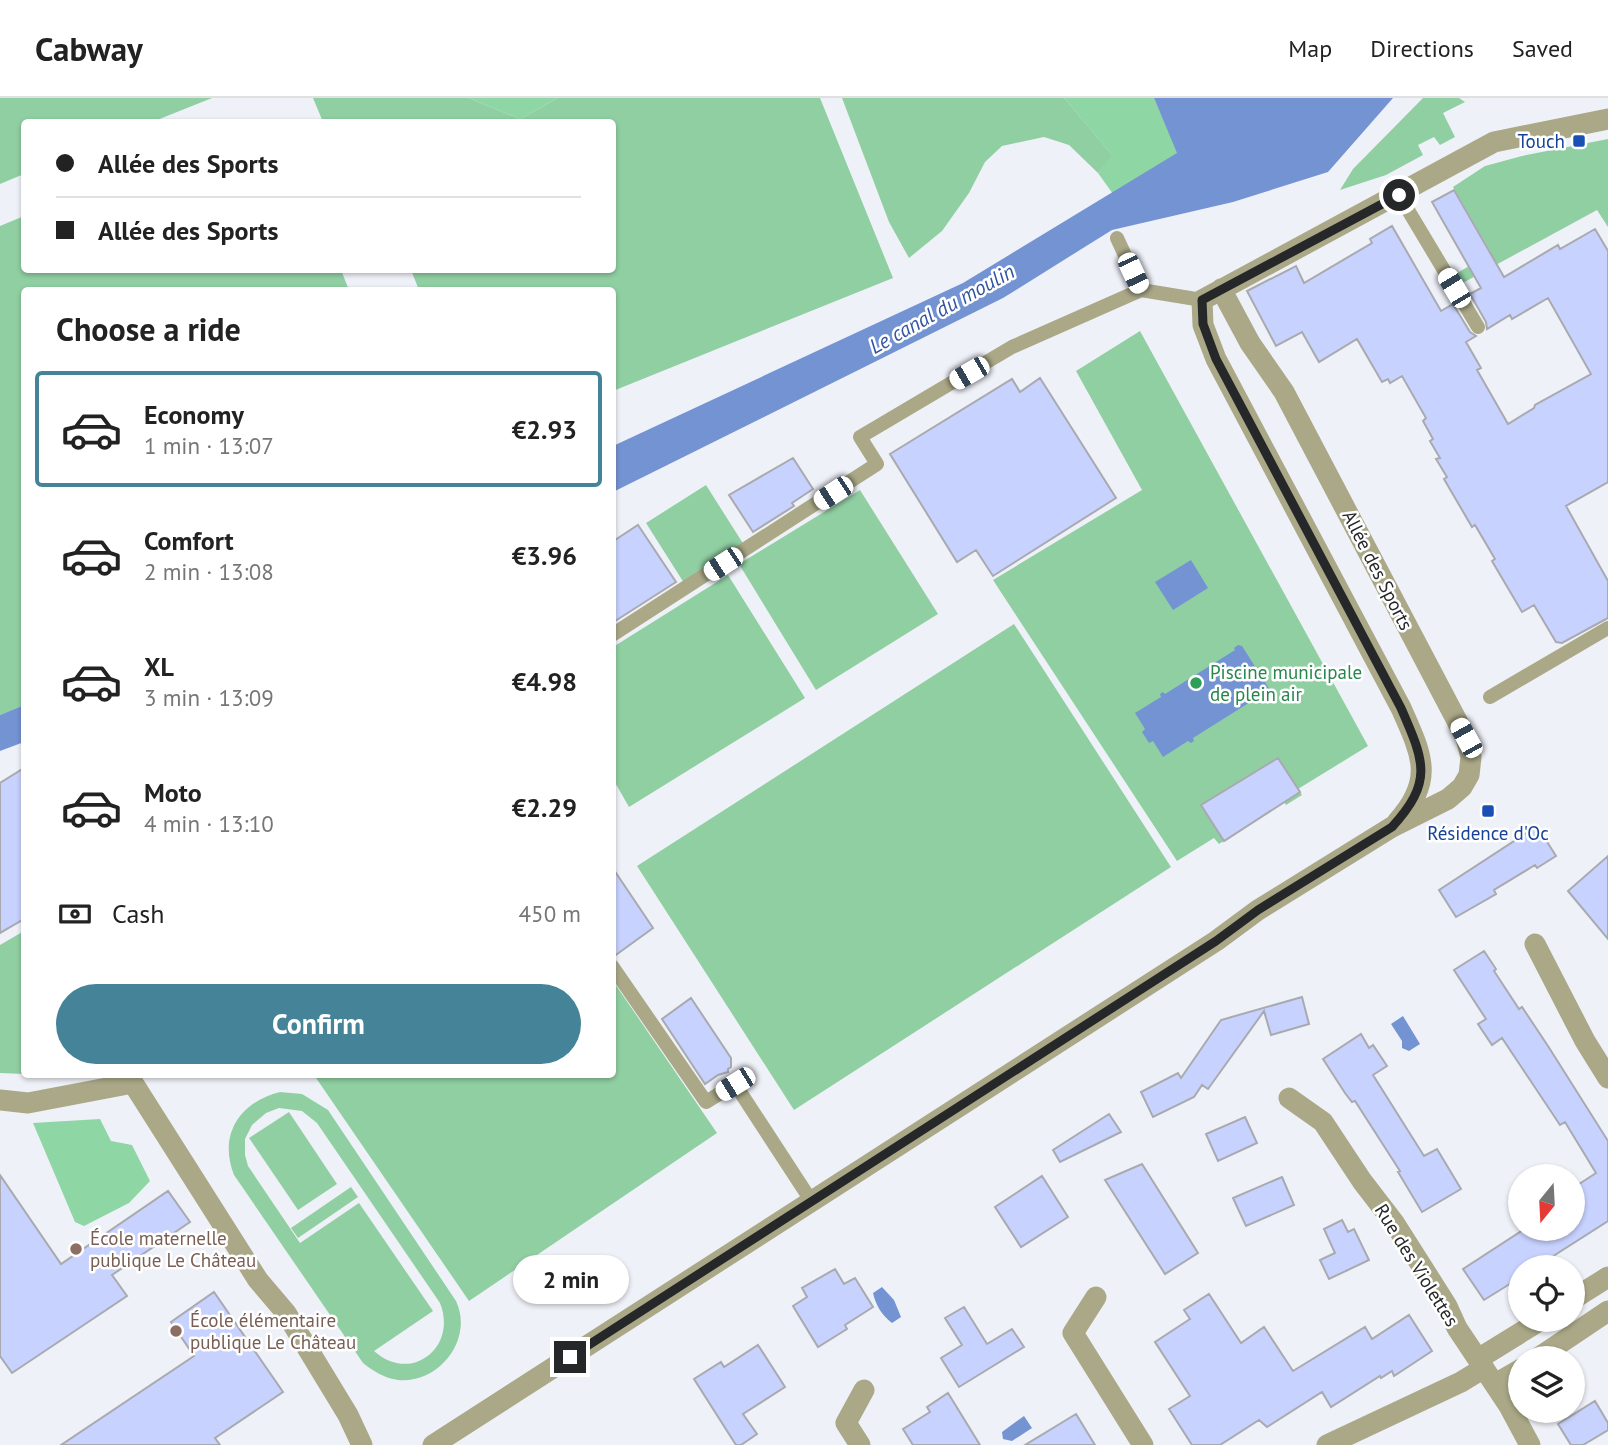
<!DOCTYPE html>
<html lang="en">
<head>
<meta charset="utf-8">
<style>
	:root { --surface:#fff; --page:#f2f2f2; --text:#222; --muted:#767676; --line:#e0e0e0; --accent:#458498 }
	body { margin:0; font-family:"PT Sans",sans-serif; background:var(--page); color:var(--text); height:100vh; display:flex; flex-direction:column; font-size:26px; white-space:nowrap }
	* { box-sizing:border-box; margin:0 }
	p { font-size:23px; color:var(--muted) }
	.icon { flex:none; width:38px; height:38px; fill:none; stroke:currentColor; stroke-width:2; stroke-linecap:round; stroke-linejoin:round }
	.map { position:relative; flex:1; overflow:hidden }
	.details { position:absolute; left:21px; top:189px; width:595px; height:791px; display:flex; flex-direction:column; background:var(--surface); border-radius:7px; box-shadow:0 2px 5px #0004 }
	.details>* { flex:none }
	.hud { position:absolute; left:21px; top:21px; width:595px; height:154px; border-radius:7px; box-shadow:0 2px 5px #0004; display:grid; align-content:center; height:154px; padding:0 35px; background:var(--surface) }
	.needle { width:46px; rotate:198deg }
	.controls { position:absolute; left:1508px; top:1066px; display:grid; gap:14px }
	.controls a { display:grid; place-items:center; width:77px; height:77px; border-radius:50%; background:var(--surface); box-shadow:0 2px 5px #0004; font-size:35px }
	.end { position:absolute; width:32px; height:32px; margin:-16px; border:9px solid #262729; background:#fff; box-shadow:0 0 0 4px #fff }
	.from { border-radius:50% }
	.bubble { position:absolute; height:49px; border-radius:24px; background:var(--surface); box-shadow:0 2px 5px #0004; font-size:23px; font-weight:800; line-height:49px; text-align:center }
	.car { position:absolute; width:21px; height:42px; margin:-21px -10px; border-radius:9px; box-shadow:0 0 5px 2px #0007; background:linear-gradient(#fff 24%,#345 0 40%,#fff 0 76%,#345 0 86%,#fff 0) }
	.hud b { display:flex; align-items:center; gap:24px; height:66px; font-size:26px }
	.hud b+b { border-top:2px solid var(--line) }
	.hud i { width:18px; height:18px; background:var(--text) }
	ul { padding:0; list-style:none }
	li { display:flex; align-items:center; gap:21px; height:116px; margin:0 14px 10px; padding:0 21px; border:4px solid transparent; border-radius:7px }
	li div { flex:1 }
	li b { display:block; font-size:26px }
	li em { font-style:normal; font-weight:800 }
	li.active { border-color:var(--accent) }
	li>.icon { width:63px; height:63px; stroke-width:1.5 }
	h2 { padding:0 35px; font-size:32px; line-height:84px }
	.pay { display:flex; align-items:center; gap:18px; height:77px; padding:0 35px; font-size:26px }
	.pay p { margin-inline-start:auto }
	.primary-button { display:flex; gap:14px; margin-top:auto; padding:14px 35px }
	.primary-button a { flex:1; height:80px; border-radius:42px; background:var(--accent); color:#fff; font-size:28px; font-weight:800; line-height:80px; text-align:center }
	header { display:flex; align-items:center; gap:42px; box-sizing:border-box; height:98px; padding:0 35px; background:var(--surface); border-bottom:2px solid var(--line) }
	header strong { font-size:33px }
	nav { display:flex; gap:38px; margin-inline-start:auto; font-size:24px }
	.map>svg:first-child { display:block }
	.green { fill:#90cfa2; fill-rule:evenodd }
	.forest { fill:#8ed6a4 }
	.water { fill:#7493d2 }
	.building { fill:#c8d2fe; stroke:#a8aab0; stroke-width:2 }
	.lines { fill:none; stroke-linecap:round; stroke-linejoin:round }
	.lane { stroke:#aaa887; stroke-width:14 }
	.street { stroke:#aaa887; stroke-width:21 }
	.route { stroke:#262729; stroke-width:9 }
	.transit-dot { fill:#1a4fb4; stroke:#fff; stroke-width:2.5 }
	.leisure-dot { fill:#2e9e5b; stroke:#fff; stroke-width:2.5 }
	.education-dot { fill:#8d6e63; stroke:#fff; stroke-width:2.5 }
	.labels { text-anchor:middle; stroke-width:5; stroke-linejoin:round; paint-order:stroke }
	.transit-label { font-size:19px; fill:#164399; stroke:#fff; text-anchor:end }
	.street-label { font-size:19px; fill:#262729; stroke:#fff }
	.leisure-label { font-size:19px; fill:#27864d; stroke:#fff; text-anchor:start }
	.education-label { font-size:19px; fill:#785e54; stroke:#fff; text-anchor:start }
	.water-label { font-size:21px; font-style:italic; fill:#3153a0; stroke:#fff }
</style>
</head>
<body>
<header>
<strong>Cabway</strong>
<nav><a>Map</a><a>Directions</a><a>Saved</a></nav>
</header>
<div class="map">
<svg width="1608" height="1347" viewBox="0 0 1608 1347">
	<rect width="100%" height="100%" fill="#eff1f8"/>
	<!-- green -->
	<path class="green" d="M0 0H212L152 24H24V76L0 86Z
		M313 0H469L520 21 558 0H820L893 180 613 293 612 192H419L411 172H612V24H323Z
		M842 0H1064L1113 58 1098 75 1069 47 1044 39 1002 48 985 64 969 95 942 133 909 160 889 124Z
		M1423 0H1459L1465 4 1443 15 1455 39 1440 47 1434 39 1418 47 1423 57 1386 77 1340 92 1353 71Z
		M1608 41V129L1597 112 1459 187 1454 177 1491 155 1453 89 1485 68 1522 58Z
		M24 118V172H341L349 192H24V607L0 617V128Z
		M1140 233 1368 648 1298 691 1302 697 1286 707 1284 704 1219 746 1214 740 1177 763 993 482 1142 392 1076 273Z
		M706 387 744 447 684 485 646 425Z
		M860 392 938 516 816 592 739 466Z
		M728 477 805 600 629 709 613 681V549Z
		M1014 526 1171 769 794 1012 637 768Z
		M24 833V976L0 975V847Z
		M613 883 717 1035 469 1203 314 977 612 976Z
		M280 994 302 996 328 1012 456 1203C474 1241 439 1286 398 1282 384 1280 373 1273 363 1265L234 1077C218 1036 240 1004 280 994ZM279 1010 302 1013 317 1025 440 1205C458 1250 410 1286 374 1253L433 1213 359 1105 300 1145 248 1068 245 1057V1041L252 1027 266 1015Z
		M289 1014 337 1086 298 1112 249 1040Z
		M351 1089 358 1099 298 1140 291 1130Z"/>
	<!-- forest -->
	<path class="forest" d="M469 0H558L520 21Z
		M1064 0H1154L1178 55 1113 96 1098 75 1112 57Z
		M100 1021 111 1043 132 1047 150 1083 129 1105 84 1128 75 1124 33 1025Z"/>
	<!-- water -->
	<path class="water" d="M1154 0H1393L1328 74 1233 104 1112 132 1003 200 613 394V348L963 185 1177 55Z
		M1191 462 1208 490 1173 512 1155 484Z
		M1238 547 1242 548 1270 592 1265 597 1263 596 1193 640 1194 643 1191 645 1188 643 1163 659 1153 643 1149 645 1142 634 1145 631 1135 615 1161 599 1160 596 1163 594 1165 596 1235 552 1234 550Z
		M24 607V644L0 653V617Z
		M1403 918 1420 946 1409 953 1402 950V943L1391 926Z
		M882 1189 894 1202 901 1219 892 1225C882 1217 876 1208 873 1195Z
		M1024 1318 1032 1330 1012 1343 1003 1341 1002 1334Z"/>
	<!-- building -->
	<path class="building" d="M1454 92 1504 179 1558 147 1560 151 1595 131 1608 153V384L1566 408 1608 483V520L1562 545 1556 544 1534 507 1522 514 1492 463 1495 461 1475 427 1472 429 1444 381 1447 379 1436 361 1440 360 1430 343 1433 341 1423 323 1426 320 1402 278 1390 285 1388 281 1382 284 1357 241 1319 264 1302 234 1276 248 1247 193 1296 168 1304 185 1372 145 1370 141 1392 128 1441 213 1453 206 1470 234 1476 238 1466 244 1481 270 1477 272 1508 326 1534 310 1535 307 1591 276 1548 200 1512 221 1510 217 1487 231 1486 224 1470 196 1481 190 1432 104Z
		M1040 280 1116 400 993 478 976 452 957 464 890 356 1012 281 1020 294Z
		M793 360 813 391 792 405 794 408 753 434 729 397Z
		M638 427 676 484 612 525V444Z
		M1278 660 1300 694 1224 743 1201 707Z
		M24 670V821L0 835V685Z
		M1537 728 1556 758 1537 770 1535 767 1494 792 1496 796 1456 819 1439 792Z
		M1608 758V841L1568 793Z
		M612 769 653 830 613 859H612Z
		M1484 853 1496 871 1494 873 1519 911 1522 909 1548 948 1608 1043V1123L1536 1169H1521V1179L1484 1202 1463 1171 1526 1130H1573V1090L1596 1075 1565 1024 1560 1027 1502 940 1492 947 1478 926 1486 921 1454 872Z
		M1302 899 1309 926 1271 937 1264 913 1208 991 1202 987 1194 999 1153 1019 1141 994 1178 975 1181 980 1221 922Z
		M691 900 731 960V969L728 971V974L718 977 705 986 662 921Z
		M1361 936 1369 950 1373 947 1387 968 1373 977 1424 1058 1437 1051 1461 1091 1422 1114 1398 1074 1400 1073 1355 1003 1352 1004 1345 995 1323 961Z
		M1109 1016 1121 1034 1060 1064 1053 1052Z
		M1245 1019 1257 1045 1218 1063 1206 1036Z
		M1142 1066 1198 1155 1165 1176 1105 1082Z
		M0 1077 61 1166 168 1093 190 1124 112 1177 127 1198 12 1275 0 1258Z
		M1042 1078 1068 1119 1021 1149 995 1109Z
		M1282 1079 1294 1107 1246 1128 1233 1100Z
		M1342 1122 1348 1134 1354 1131 1369 1162 1329 1181 1320 1162 1335 1155 1324 1131Z
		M835 1171 844 1186 855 1180 873 1209 845 1227 847 1231 818 1249 793 1208 807 1199 802 1190Z
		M214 1194 283 1294 215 1340 220 1347H61L194 1258 171 1224Z
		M1209 1196 1241 1245 1264 1229 1293 1273 1365 1229 1372 1241 1409 1217 1432 1253 1394 1278 1392 1273 1381 1280 1380 1278 1331 1309 1322 1294 1267 1329 1259 1322 1220 1347H1192L1169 1311 1190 1298 1155 1244 1190 1221 1184 1212Z
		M964 1209 987 1246 1012 1231 1024 1249 959 1289 941 1260 962 1247 945 1220Z
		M758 1247 785 1289 743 1316 757 1336 741 1347H736L694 1281 721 1264 724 1269Z
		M948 1295 980 1347H913L903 1331 930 1314 927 1309Z
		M1595 1303 1608 1325V1332L1583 1347H1571L1558 1326Z
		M1076 1316 1095 1347H1025Z"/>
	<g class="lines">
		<!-- lane -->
		<path class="lane" d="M1399 97 1478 229
			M1117 140 1141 192 1202 202
			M612 537 877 366 860 339 1012 249 1141 192
			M1490 599 1608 530
			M612 868 706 1004 735 986 812 1104"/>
		<!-- street -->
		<path class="street" d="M1397 724C1435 682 1422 657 1401 610L1216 261 1203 227 1202 202 1494 44 1608 21
			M1535 846 1585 943 1608 980
			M1289 1000 1323 1024 1362 1083 1395 1126 1447 1208 1457 1230 1509 1308 1530 1347
			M0 1002 28 1005 133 985 258 1182 286 1215 348 1317 362 1347
			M1096 1199 1073 1235 1143 1347
			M1573 1201 1608 1179
			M1538 1260 1608 1213
			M1478 1261 1541 1222
			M1495 1286 1521 1271
			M433 1347 1216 843 1258 812 1392 729 1448 701 1462 689 1469 677 1471 659 1466 640 1284 294 1250 245 1221 191
			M860 1347 846 1325 864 1292
			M1327 1347 1461 1284 1484 1270"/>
	</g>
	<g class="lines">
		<!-- route -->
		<path class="route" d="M570 1259 1216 843 1258 812 1392 729C1434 683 1424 663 1401 610L1216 261 1203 226 1202 202 1399 97"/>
	</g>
	<!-- markers -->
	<g class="transit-dot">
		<rect x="1572" y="36" width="14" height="14" rx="3.5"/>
		<rect x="1481" y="706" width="14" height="14" rx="3.5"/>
	</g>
	<circle class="leisure-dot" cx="1196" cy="585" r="7"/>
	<g class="education-dot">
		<circle cx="76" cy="1151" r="7"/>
		<circle cx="176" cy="1233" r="7"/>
	</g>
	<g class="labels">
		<!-- transit labels -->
		<g class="transit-label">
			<text x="1565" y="50">Touch</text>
			<text x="1488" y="742" text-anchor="middle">Résidence d'Oc</text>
		</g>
		<!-- street labels -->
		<g class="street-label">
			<text transform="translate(1378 472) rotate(63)" y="7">Allée des Sports</text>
			<text transform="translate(1417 1167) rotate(58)" y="7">Rue des Violettes</text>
		</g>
		<!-- leisure labels -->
		<g class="leisure-label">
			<text x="1210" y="581">Piscine municipale<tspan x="1210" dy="22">de plein air</tspan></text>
		</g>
		<!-- education labels -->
		<g class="education-label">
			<text x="90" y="1147">École maternelle<tspan x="90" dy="22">publique Le Château</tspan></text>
			<text x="190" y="1229">École élémentaire<tspan x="190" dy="22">publique Le Château</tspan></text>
		</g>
		<!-- water labels -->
		<g class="water-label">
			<text transform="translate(942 211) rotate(-29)" y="7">Le canal du moulin</text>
		</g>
	</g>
</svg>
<div class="controls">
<a><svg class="needle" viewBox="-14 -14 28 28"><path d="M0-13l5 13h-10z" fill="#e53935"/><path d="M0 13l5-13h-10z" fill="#767676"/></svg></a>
<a><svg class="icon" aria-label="locate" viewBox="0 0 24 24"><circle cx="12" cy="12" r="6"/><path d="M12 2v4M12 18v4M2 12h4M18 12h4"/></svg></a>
<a><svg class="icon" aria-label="layers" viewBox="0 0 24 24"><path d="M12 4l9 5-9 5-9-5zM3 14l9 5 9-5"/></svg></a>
</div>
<i class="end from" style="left:1399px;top:97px"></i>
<i class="end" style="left:570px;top:1259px"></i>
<div class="bubble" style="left:513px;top:1157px;width:116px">2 min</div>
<i class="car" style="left:1133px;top:175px;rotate:155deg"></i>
<i class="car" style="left:1454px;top:190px;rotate:329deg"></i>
<i class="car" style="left:969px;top:275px;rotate:240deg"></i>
<i class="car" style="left:833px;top:395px;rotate:237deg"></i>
<i class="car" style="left:723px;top:466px;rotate:237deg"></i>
<i class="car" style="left:1466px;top:640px;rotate:331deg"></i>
<i class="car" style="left:735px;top:986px;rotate:238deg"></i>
<div class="hud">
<b><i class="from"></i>Allée des Sports</b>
<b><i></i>Allée des Sports</b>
</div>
<section class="details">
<h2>Choose a ride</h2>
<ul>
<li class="active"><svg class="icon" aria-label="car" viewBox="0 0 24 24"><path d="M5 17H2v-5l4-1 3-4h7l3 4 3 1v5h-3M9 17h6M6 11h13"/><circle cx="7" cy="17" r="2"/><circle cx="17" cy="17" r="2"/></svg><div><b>Economy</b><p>1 min · 13:07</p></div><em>€2.93</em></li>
<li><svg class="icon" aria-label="car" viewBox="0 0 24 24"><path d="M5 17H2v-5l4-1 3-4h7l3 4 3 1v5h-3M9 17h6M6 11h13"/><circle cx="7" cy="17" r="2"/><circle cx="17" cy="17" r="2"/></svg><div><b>Comfort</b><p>2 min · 13:08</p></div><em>€3.96</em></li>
<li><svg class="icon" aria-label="car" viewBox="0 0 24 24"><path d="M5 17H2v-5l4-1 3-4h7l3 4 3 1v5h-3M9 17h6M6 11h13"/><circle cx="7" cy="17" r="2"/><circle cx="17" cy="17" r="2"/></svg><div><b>XL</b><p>3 min · 13:09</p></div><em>€4.98</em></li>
<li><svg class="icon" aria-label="car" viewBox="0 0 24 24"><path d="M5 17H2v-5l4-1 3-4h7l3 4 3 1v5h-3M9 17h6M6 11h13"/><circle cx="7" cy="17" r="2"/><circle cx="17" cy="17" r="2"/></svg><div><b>Moto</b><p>4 min · 13:10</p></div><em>€2.29</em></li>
</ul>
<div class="pay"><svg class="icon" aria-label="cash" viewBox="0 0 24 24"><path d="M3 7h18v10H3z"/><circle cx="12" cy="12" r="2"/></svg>Cash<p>450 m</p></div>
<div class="primary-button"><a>Confirm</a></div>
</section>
</div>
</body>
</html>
